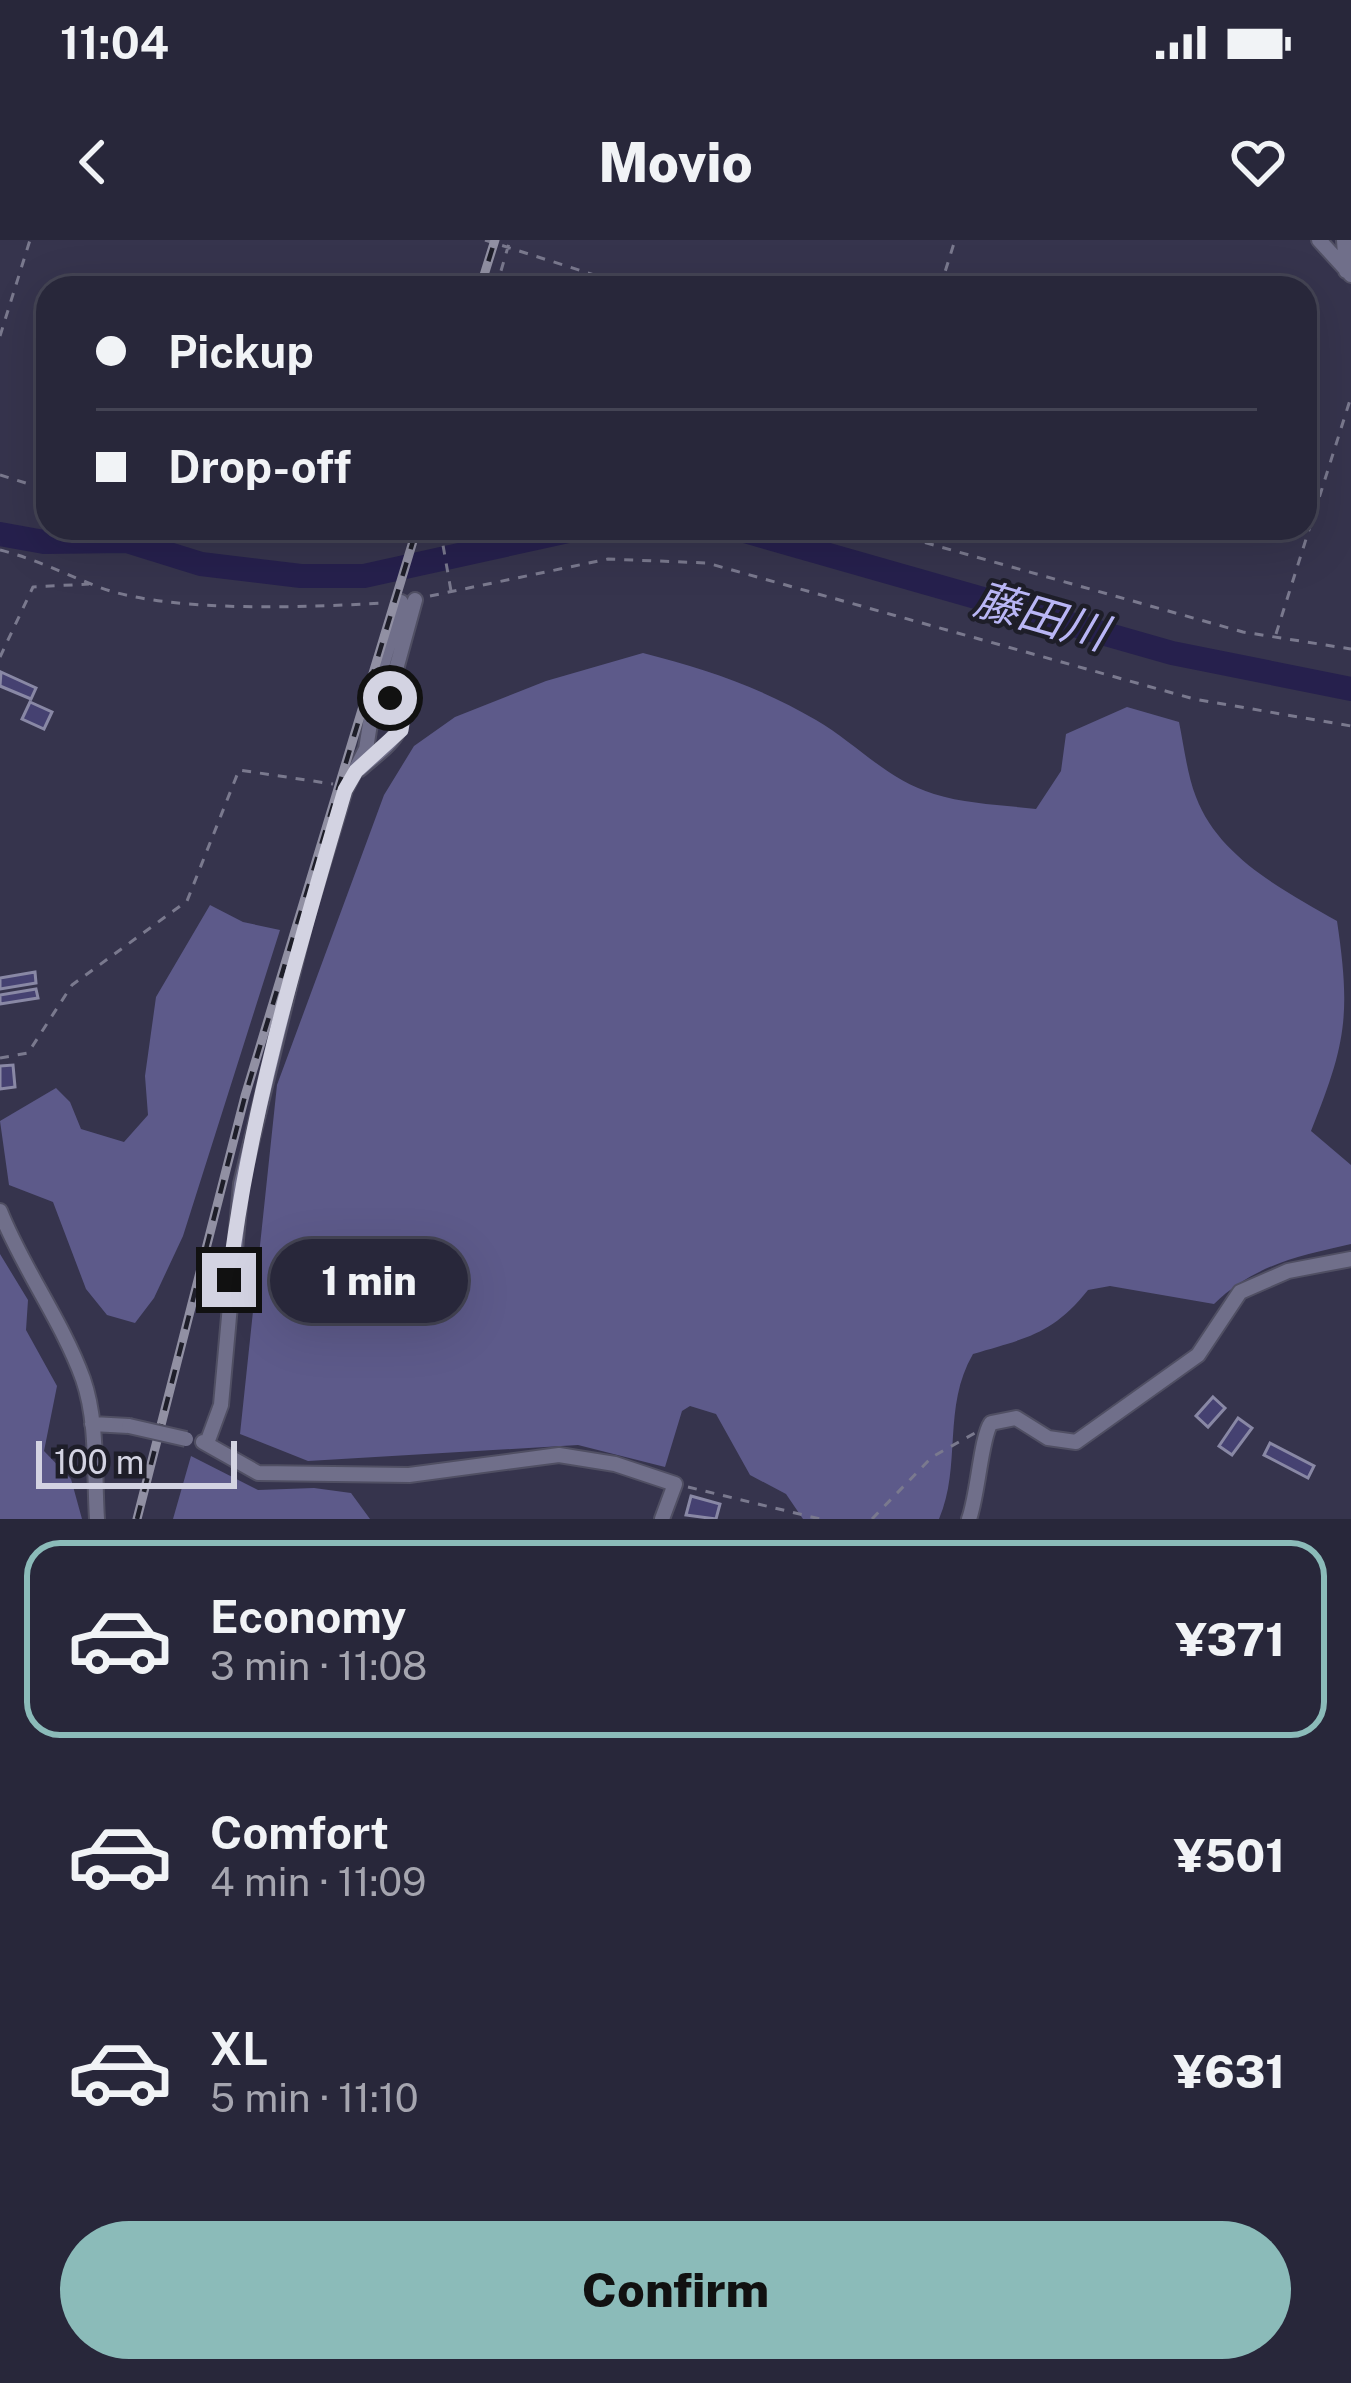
<!DOCTYPE html>
<html lang="en">
<head>
<meta charset="utf-8">
<style>
	:root { --surface:#28273a; --page:#302f42; --text:#f1f3f6; --muted:#a5a5af; --line:#444454; --accent:#8bbbb9 }
	body { margin:0; font-family:"Public Sans","Noto Sans JP",sans-serif; background:var(--page); color:var(--text); height:100vh; display:flex; flex-direction:column; font-size:45px; white-space:nowrap }
	* { box-sizing:border-box; margin:0 }
	p { font-size:39px; color:var(--muted) }
	.icon { flex:none; width:66px; height:66px; fill:none; stroke:currentColor; stroke-width:2; stroke-linecap:round; stroke-linejoin:round }
	.map { position:relative; height:1279px; overflow:hidden }
	.side { display:flex; flex-direction:column; background:var(--surface); flex:1 }
	.side>* { flex:none }
	.top-card { position:absolute; left:36px; top:36px; width:1281px; height:264px; border-radius:36px; box-shadow:0 12px 48px #0002,0 0 0 3px var(--line); display:grid; align-content:center; height:264px; padding:0 60px; background:var(--surface) }
	.scale { position:absolute; left:36px; bottom:30px; width:201px; box-sizing:border-box; padding-left:12px; border:6px solid #d3d3e2; border-top:0; font-size:33px; line-height:42px; white-space:nowrap; color:#d3d3e2; -webkit-text-stroke:9px #1e1e29; paint-order:stroke }
	.end { position:absolute; width:54px; height:54px; margin:-27px; border:15px solid #d3d3e2; background:#111; box-shadow:0 0 0 6px #111 }
	.from { border-radius:50% }
	.bubble { position:absolute; height:84px; border-radius:42px; background:var(--surface); box-shadow:0 12px 48px #0002,0 0 0 3px var(--line); font-size:39px; font-weight:800; line-height:84px; text-align:center }
	.top-card b { display:flex; align-items:center; gap:42px; height:114px; font-size:45px }
	.top-card b+b { border-top:3px solid var(--line) }
	.top-card i { width:30px; height:30px; background:var(--text) }
	ul { padding:21px 0 0; list-style:none }
	li { display:flex; align-items:center; gap:36px; height:198px; margin:0 24px 18px; padding:0 36px; border:6px solid transparent; border-radius:36px }
	li div { flex:1 }
	li b { display:block; font-size:45px }
	li em { font-style:normal; font-weight:800 }
	li.current { border-color:var(--accent) }
	li>.icon { width:108px; height:108px; stroke-width:1.5 }
	.cta { display:flex; gap:24px; margin-top:auto; padding:24px 60px }
	.cta a { flex:1; height:138px; border-radius:72px; background:var(--accent); color:#111; font-size:48px; font-weight:800; line-height:138px; text-align:center }
	.status { display:flex; justify-content:space-between; align-items:center; height:84px; padding:0 60px; background:var(--surface); direction:ltr }
	.status svg { height:33px; fill:currentColor }
	header { display:flex; justify-content:space-between; align-items:center; height:156px; padding:0 60px; background:var(--surface); font-size:54px; font-weight:800 }
	.map>svg:first-child { display:block }
	.green { fill:#5d5a8a }
	.lines { fill:none; stroke-linecap:round; stroke-linejoin:round }
	.river { stroke:#26204d; stroke-width:24 }
	.building { fill:#454171; stroke:#8988a5; stroke-width:3 }
	.minor-casing { stroke:#504f63; stroke-width:18 }
	.path { stroke:#7a798e; stroke-width:3; stroke-dasharray:9 9; stroke-linecap:butt }
	.minor { stroke:#706f8a; stroke-width:14 }
	.rail-casing { stroke:#9190a3; stroke-width:9 }
	.rail { stroke:#1e1e29; stroke-width:4.5; stroke-dasharray:14; stroke-linecap:butt }
	.minor-bridge-casing { stroke:#504f63; stroke-width:18; stroke-linecap:butt }
	.minor-bridge { stroke:#706f8a; stroke-width:14 }
	.route { stroke:#d3d3e2; stroke-width:15 }
	.labels { text-anchor:middle; stroke-width:9; stroke-linejoin:round; paint-order:stroke }
	.water-label { font-size:45px; font-style:italic; fill:#b9b6f5; stroke:#1e1e29 }
</style>
</head>
<body>
<div class="status"><b>11:04</b><svg viewBox="0 0 49 12"><path d="M0 12V9h3v3zM5 12V6h3v6zM10 12V3h3v9zM15 12V0h3v12zM26 1h20v11H26zM47 4h2v5h-2z"/></svg></div>
<header><svg class="icon" aria-label="back" viewBox="0 0 24 24"><path d="M15 5l-7 7 7 7"/></svg>Movio<svg class="icon" aria-label="heart" viewBox="0 0 24 24"><path d="M12 20l-8-8c-3-5 5-10 8-4 3-6 11-1 8 4z"/></svg></header>
<div class="map">
<svg width="1351" height="1279" viewBox="0 0 1351 1279">
	<rect width="100%" height="100%" fill="#36344d"/>
	<!-- green -->
	<path class="green" d="M643 413C705 429 760 447 816 480 857 504 886 539 934 554 966 564 1003 565 1036 569L1061 531 1066 494 1127 467 1179 482C1184 506 1187 534 1196 557 1219 618 1285 651 1337 681 1351 775 1346 804 1311 891L1351 925V1004C1298 1016 1254 1025 1214 1064L1110 1046 1088 1050C1052 1095 1026 1098 973 1114 942 1167 962 1226 939 1279H803L786 1254 750 1235 716 1174 690 1166 682 1171 665 1227 578 1205 308 1221 240 1194 277 845 384 555 414 506 455 477 546 441Z
		M210 665 243 682 280 690 183 996 154 1058 135 1083 107 1075 86 1049 53 962 9 945 0 881 56 848 70 862 81 889 124 902 148 875 145 836 156 757Z
		M0 1014 28 1060 26 1090 57 1146 44 1211 71 1239 82 1279H0Z
		M191 1216 258 1250 314 1248 351 1253 370 1279H173Z"/>
	<g class="lines">
		<!-- river -->
		<path class="river" d="M734 288 1172 413 1351 449
			M0 294 44 302 127 301 201 324 301 336H364L582 288"/>
	</g>
	<!-- building -->
	<path class="building" d="M1 432 36 448 31 459 0 446Z
		M30 462 52 472 44 489 22 479Z
		M35 732 36 743 0 749V738Z
		M36 749 38 758 0 764V755Z
		M13 825 15 847 0 849V826Z
		M1213 1157 1225 1168 1208 1187 1196 1176Z
		M1238 1178 1252 1188 1232 1215 1219 1206Z
		M1270 1203 1314 1226 1308 1238 1264 1215Z
		M691 1256 720 1264 716 1279 686 1275Z"/>
	<g class="lines">
		<defs>
			<path id="minor" d="M1319 0 1351 35
				M1344 0 1346 31
				M360 529C388 504 416 490 389 455L415 360
				M0 971C23 1029 62 1081 83 1139 98 1182 94 1234 97 1279
				M92 1184 129 1186
				M203 1202 258 1233 409 1235 559 1215 615 1224 675 1244 662 1279
				M207 1203 221 1165 241 944 305 682 345 550 366 509 376 446 401 362
				M969 1279C978 1255 981 1197 991 1183L1016 1178 1048 1198 1076 1202 1198 1115 1240 1052 1288 1031 1351 1019"/>
		</defs>
		<!-- minor casing -->
		<use href="#minor" class="minor-casing"/>
		<!-- path -->
		<path class="path" d="M485 0 635 48
			M496 48 510 0
			M940 48 955 0
			M0 96 30 0
			M0 235 48 250
			M230 288H369
			M440 288 451 351
			M873 288 1243 392 1351 409
			M0 310C35 319 63 333 96 346 167 374 309 367 385 363
			M430 356 608 319 707 323 1194 459 1351 486
			M1276 394 1351 157
			M0 417 33 347 89 344
			M0 818 28 813 72 745 187 661 239 530 333 544
			M688 1247 820 1279
			M872 1279 932 1217 975 1193"/>
		<!-- minor -->
		<use href="#minor" class="minor"/>
		<defs>
			<path id="rail" d="M480 48 495 0
				M137 1279 245 856 417 288"/>
		</defs>
		<!-- rail casing -->
		<use href="#rail" class="rail-casing"/>
		<!-- rail -->
		<use href="#rail" class="rail"/>
		<defs>
			<path id="minor-bridge" d="M129 1186 186 1199"/>
		</defs>
		<!-- minor-bridge casing -->
		<use href="#minor-bridge" class="minor-bridge-casing"/>
		<!-- minor-bridge -->
		<use href="#minor-bridge" class="minor-bridge"/>
	</g>
	<g class="lines">
		<!-- route -->
		<path class="route" d="M229 1040C249 873 298 710 345 550L356 531 401 490 403 477 390 458"/>
	</g>
	<g class="labels">
		<!-- water labels -->
		<g class="water-label">
			<text transform="translate(1041 376) rotate(16)" y="16">藤田川</text>
		</g>
	</g>
</svg>
<div class="scale">100 m</div>
<i class="end from" style="left:390px;top:458px"></i>
<i class="end" style="left:229px;top:1040px"></i>
<div class="bubble" style="left:270px;top:999px;width:198px">1 min</div>
<div class="top-card">
<b><i class="from"></i>Pickup</b>
<b><i></i>Drop-off</b>
</div>
</div>
<section class="side">
<ul>
<li class="current"><svg class="icon" aria-label="car" viewBox="0 0 24 24"><path d="M5 17H2v-5l4-1 3-4h7l3 4 3 1v5h-3M9 17h6M6 11h13"/><circle cx="7" cy="17" r="2"/><circle cx="17" cy="17" r="2"/></svg><div><b>Economy</b><p>3 min · 11:08</p></div><em>¥371</em></li>
<li><svg class="icon" aria-label="car" viewBox="0 0 24 24"><path d="M5 17H2v-5l4-1 3-4h7l3 4 3 1v5h-3M9 17h6M6 11h13"/><circle cx="7" cy="17" r="2"/><circle cx="17" cy="17" r="2"/></svg><div><b>Comfort</b><p>4 min · 11:09</p></div><em>¥501</em></li>
<li><svg class="icon" aria-label="car" viewBox="0 0 24 24"><path d="M5 17H2v-5l4-1 3-4h7l3 4 3 1v5h-3M9 17h6M6 11h13"/><circle cx="7" cy="17" r="2"/><circle cx="17" cy="17" r="2"/></svg><div><b>XL</b><p>5 min · 11:10</p></div><em>¥631</em></li>
</ul>
<div class="cta"><a>Confirm</a></div>
</section>
</body>
</html>
